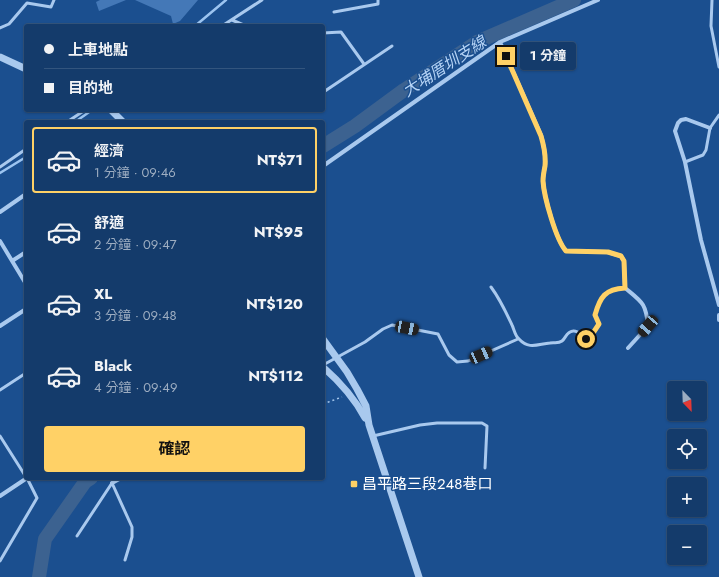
<!DOCTYPE html>
<html lang="zh-TW">
<head>
<meta charset="utf-8">
<style>
	:root { --surface:#143b6b; --page:#214673; --text:#f1f3f6; --muted:#9dadc1; --line:#33557e; --accent:#ffd166 }
	body { margin:0; font-family:Jost,"Noto Sans TC",sans-serif; background:var(--page); color:var(--text); height:100vh; display:flex; flex-direction:column; font-size:15px; white-space:nowrap }
	* { box-sizing:border-box; margin:0 }
	p { font-size:13px; color:var(--muted) }
	.icon { flex:none; width:22px; height:22px; fill:none; stroke:currentColor; stroke-width:2; stroke-linecap:round; stroke-linejoin:round }
	.map { position:relative; flex:1; overflow:hidden }
	.side { position:absolute; left:24px; top:120px; width:301px; height:360px; display:flex; flex-direction:column; background:var(--surface); border-radius:4px; box-shadow:0 1px 3px #0004,0 0 0 1px var(--line) }
	.side>* { flex:none }
	.top-card { position:absolute; left:24px; top:24px; width:301px; height:88px; border-radius:4px; box-shadow:0 1px 3px #0004,0 0 0 1px var(--line); display:grid; align-content:center; height:88px; padding:0 20px; background:var(--surface) }
	.needle { width:26px; rotate:157deg }
	.fabs { position:absolute; left:667px; top:381px; display:grid; gap:8px }
	.fabs a { display:grid; place-items:center; width:40px; height:40px; border-radius:4px; background:var(--surface); box-shadow:0 1px 3px #0004,0 0 0 1px var(--line); font-size:20px }
	.end { position:absolute; width:18px; height:18px; margin:-9px; border:5px solid #ffd166; background:#111; box-shadow:0 0 0 2px #111 }
	.from { border-radius:50% }
	.bubble { position:absolute; height:28px; border-radius:4px; background:var(--surface); box-shadow:0 1px 3px #0004,0 0 0 1px var(--line); font-size:13px; font-weight:700; line-height:28px; text-align:center }
	.car { position:absolute; width:12px; height:24px; margin:-12px -6px; border-radius:5px; box-shadow:0 0 3px 1px #0007; background:linear-gradient(#222 24%,#8ab4d8 0 40%,#222 0 76%,#8ab4d8 0 86%,#222 0) }
	.top-card b { display:flex; align-items:center; gap:14px; height:38px; font-size:15px }
	.top-card b+b { border-top:1px solid var(--line) }
	.top-card i { width:10px; height:10px; background:var(--text) }
	ul { padding:7px 0 0; list-style:none }
	li { display:flex; align-items:center; gap:12px; height:66px; margin:0 8px 6px; padding:0 12px; border:2px solid transparent; border-radius:4px }
	li div { flex:1 }
	li b { display:block; font-size:15px }
	li em { font-style:normal; font-weight:700 }
	li.on { border-color:var(--accent) }
	li>.icon { width:36px; height:36px; stroke-width:1.5 }
	.cta { display:flex; gap:8px; margin-top:auto; padding:8px 20px }
	.cta a { flex:1; height:46px; border-radius:4px; background:var(--accent); color:#111; font-size:16px; font-weight:700; line-height:46px; text-align:center }
	.map>svg:first-child { display:block }
	.lines { fill:none; stroke-linecap:round; stroke-linejoin:round }
	.stream { stroke:#9cc4f0; stroke-width:2.5 }
	.river { stroke:#3c6290; stroke-width:14 }
	.building { fill:#4478b7 }
	.path { stroke:#a9c9ee; stroke-width:1.5; stroke-dasharray:2 3; stroke-linecap:butt }
	.service { stroke:#a9c9ee; stroke-width:3 }
	.minor { stroke:#a9c9ee; stroke-width:4 }
	.tertiary { stroke:#a9c9ee; stroke-width:7 }
	.route { stroke:#ffd166; stroke-width:5 }
	.poi-dot { fill:#ffd166; stroke:#1b4f8f; stroke-width:1.5 }
	.labels { text-anchor:middle; stroke-width:3; stroke-linejoin:round; paint-order:stroke }
	.poi-label { font-size:15px; fill:#fff; stroke:#1b4f8f; text-anchor:start }
	.water-label { font-size:16px; font-style:italic; fill:#b5d3f5; stroke:#1b4f8f }
</style>
</head>
<body>
<div class="map">
<svg width="719" height="577" viewBox="0 0 719 577">
	<rect width="100%" height="100%" fill="#1b4f8f"/>
	<g class="lines">
		<!-- stream -->
		<path class="stream" d="M195 26 226 0
			M75 122 92 110
			M0 173 26 157"/>
		<!-- river -->
		<path class="river" d="M323 146 355 126 404 90 477 42 574 0
			M39 577 45 539 85 482 91 478"/>
	</g>
	<!-- building -->
	<path class="building" d="M100 0H126L99 11 96 2Z
		M135 0H198L180 21 173 24 171 16Z"/>
	<g class="lines">
		<!-- path -->
		<path class="path" d="M323 404 342 397"/>
		<!-- service -->
		<path class="service" d="M712 0 711 26 719 67
			M334 12 378 4V0
			M232 20 246 26
			M222 26 262 0
			M0 28 9 24 27 3 51 7 54 0
			M323 33 341 32 364 64
			M323 89 325 91 392 46
			M67 122 85 110
			M685 162 703 155 706 150 710 128 719 115
			M0 167 26 149
			M491 287C500 299 506 312 512 325 514 329 515 336 519 339 529 350 538 344 550 343 554 342 558 344 562 341 566 338 566 332 573 331 579 330 583 338 589 339L599 324 595 315C600 297 605 289 625 288
			M323 365 365 342 383 329 392 325 438 334 449 355 457 362 468 361 518 339
			M0 390 26 373
			M0 436 26 477
			M373 436 420 425 437 423H482L487 426 485 468
			M77 536 112 483 132 527V537L125 560
			M0 561 37 498 27 478"/>
		<!-- minor -->
		<path class="minor" d="M500 42 541 135C544 146 546 155 545 166 544 171 543 176 543 181 544 196 556 240 566 251L607 252 621 256 624 261 625 288C642 302 646 303 648 326L628 348
			M710 128 686 119 681 120 678 123 675 131 685 162 701 240 719 305
			M323 166 500 42 598 0
			M0 212 26 194
			M0 241 26 284
			M12 261 26 252
			M719 315V320
			M0 326 26 309
			M112 483 121 478
			M0 496 27 478"/>
		<!-- tertiary -->
		<path class="tertiary" d="M0 57 26 69
			M111 110 123 122
			M323 339 347 372 357 389 366 406 369 425 419 577
			M323 367C340 382 354 397 365 418"/>
	</g>
	<g class="lines">
		<!-- route -->
		<path class="route" d="M506 56 541 136C544 146 546 155 545 166 544 171 543 176 543 181 544 197 556 240 566 251L608 252 621 256 624 261 625 288C605 289 600 297 595 315L599 324 589 339H586"/>
	</g>
	<!-- markers -->
	<rect class="poi-dot" x="350" y="480" width="8" height="8" rx="2"/>
	<g class="labels">
		<!-- poi labels -->
		<g class="poi-label">
			<text x="362" y="489">昌平路三段248巷口</text>
		</g>
		<!-- water labels -->
		<g class="water-label">
			<text transform="translate(444 66) rotate(-33)" y="6">大埔厝圳支線</text>
		</g>
	</g>
</svg>
<div class="fabs">
<a><svg class="needle" viewBox="-14 -14 28 28"><path d="M0-13l5 13h-10z" fill="#e53935"/><path d="M0 13l5-13h-10z" fill="#9dadc1"/></svg></a>
<a><svg class="icon" aria-label="locate" viewBox="0 0 24 24"><circle cx="12" cy="12" r="6"/><path d="M12 2v4M12 18v4M2 12h4M18 12h4"/></svg></a>
<a>+</a>
<a>−</a>
</div>
<i class="end from" style="left:586px;top:339px"></i>
<i class="end" style="left:506px;top:56px"></i>
<div class="bubble" style="left:520px;top:42px;width:56px">1 分鐘</div>
<i class="car" style="left:648px;top:326px;rotate:221deg"></i>
<i class="car" style="left:407px;top:328px;rotate:101deg"></i>
<i class="car" style="left:481px;top:355px;rotate:66deg"></i>
<div class="top-card">
<b><i class="from"></i>上車地點</b>
<b><i></i>目的地</b>
</div>
<section class="side">
<ul>
<li class="on"><svg class="icon" aria-label="car" viewBox="0 0 24 24"><path d="M5 17H2v-5l4-1 3-4h7l3 4 3 1v5h-3M9 17h6M6 11h13"/><circle cx="7" cy="17" r="2"/><circle cx="17" cy="17" r="2"/></svg><div><b>經濟</b><p>1 分鐘 · 09:46</p></div><em>NT$71</em></li>
<li><svg class="icon" aria-label="car" viewBox="0 0 24 24"><path d="M5 17H2v-5l4-1 3-4h7l3 4 3 1v5h-3M9 17h6M6 11h13"/><circle cx="7" cy="17" r="2"/><circle cx="17" cy="17" r="2"/></svg><div><b>舒適</b><p>2 分鐘 · 09:47</p></div><em>NT$95</em></li>
<li><svg class="icon" aria-label="car" viewBox="0 0 24 24"><path d="M5 17H2v-5l4-1 3-4h7l3 4 3 1v5h-3M9 17h6M6 11h13"/><circle cx="7" cy="17" r="2"/><circle cx="17" cy="17" r="2"/></svg><div><b>XL</b><p>3 分鐘 · 09:48</p></div><em>NT$120</em></li>
<li><svg class="icon" aria-label="car" viewBox="0 0 24 24"><path d="M5 17H2v-5l4-1 3-4h7l3 4 3 1v5h-3M9 17h6M6 11h13"/><circle cx="7" cy="17" r="2"/><circle cx="17" cy="17" r="2"/></svg><div><b>Black</b><p>4 分鐘 · 09:49</p></div><em>NT$112</em></li>
</ul>
<div class="cta"><a>確認</a></div>
</section>
</div>
</body>
</html>
